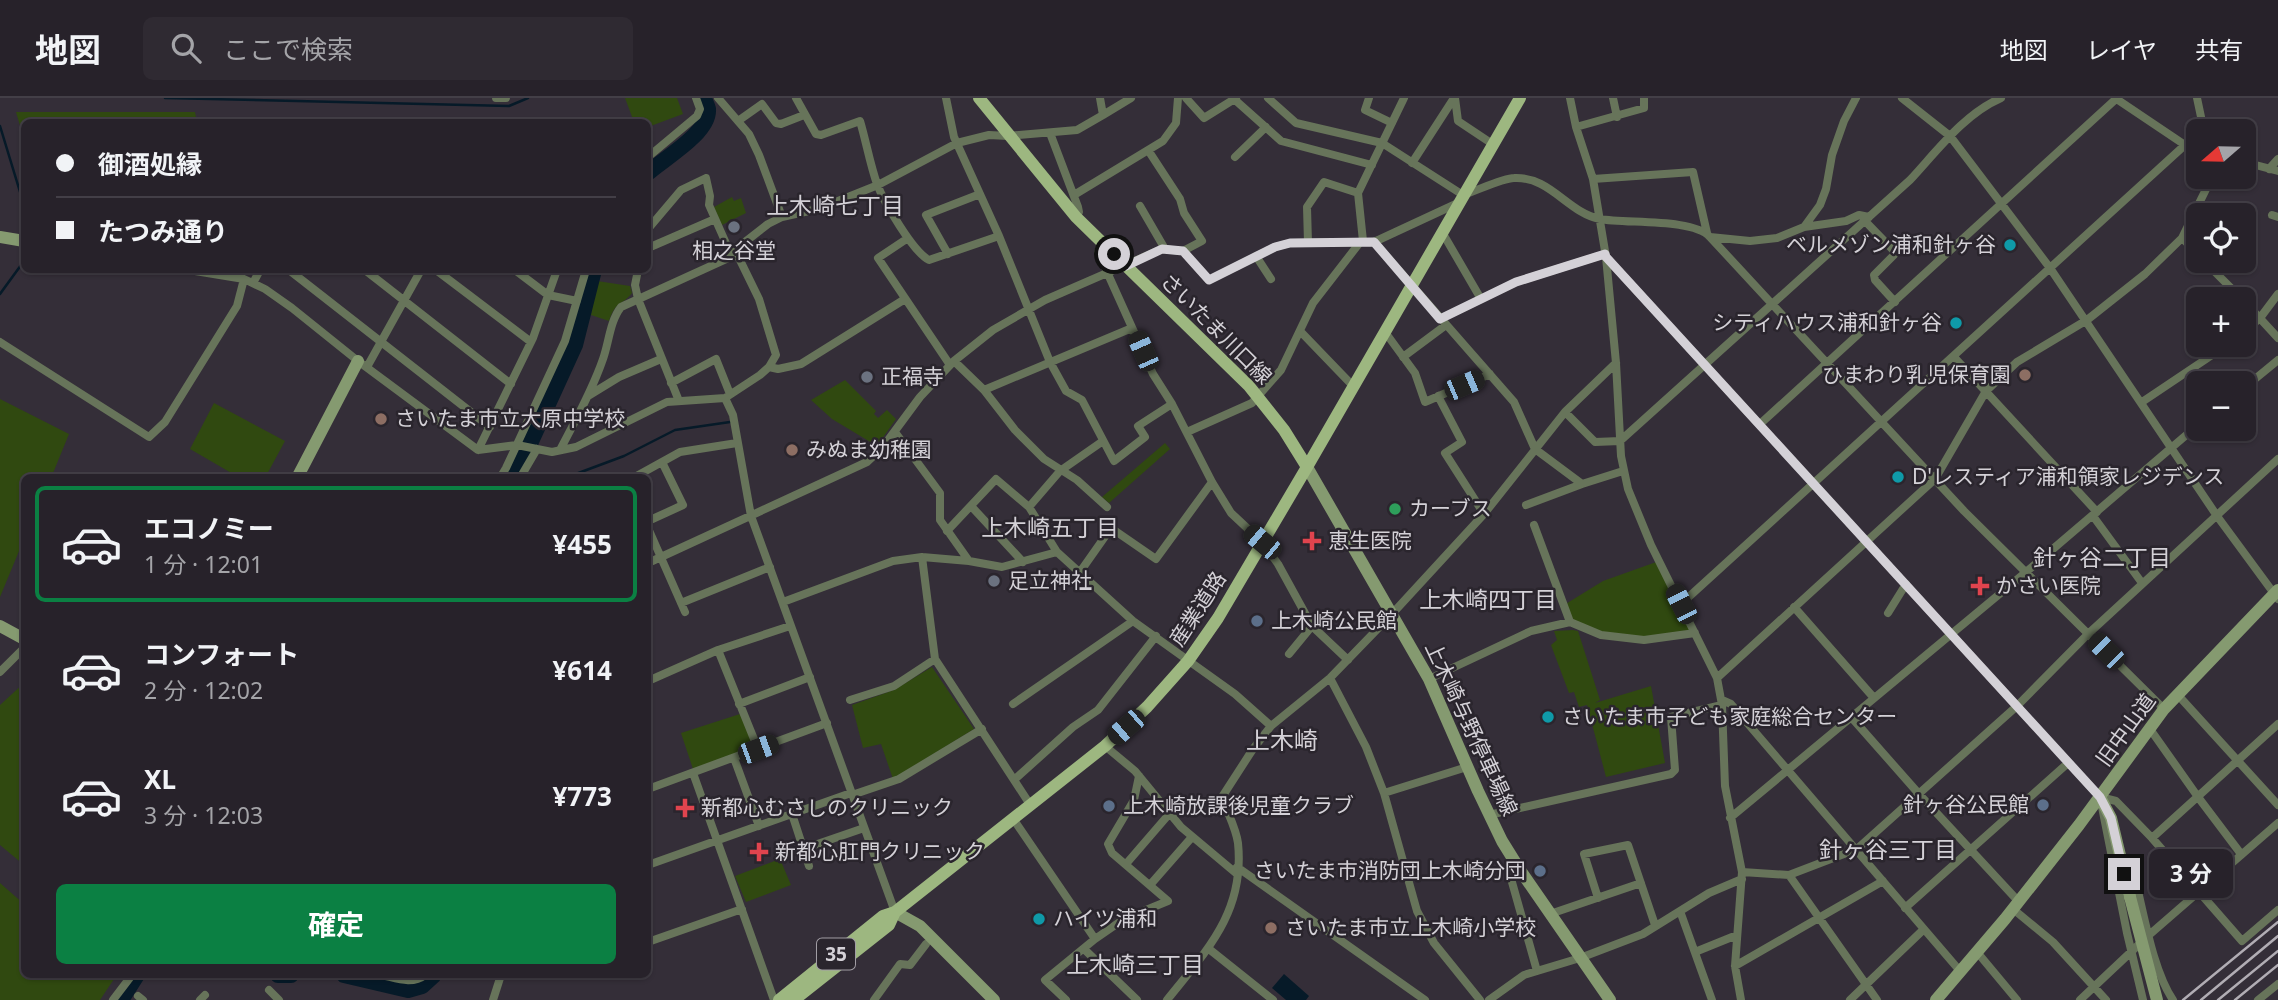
<!DOCTYPE html>
<html lang="ja">
<head>
<meta charset="utf-8">
<style>
	:root { --surface:#27222a; --page:#2f2a32; --text:#f1f3f6; --muted:#a4a4a8; --line:#433f47; --accent:#0b8043 }
	body { margin:0; font-family:"Noto Sans","Noto Sans JP",sans-serif; background:var(--page); color:var(--text); height:100vh; display:flex; flex-direction:column; font-size:26px; white-space:nowrap }
	* { box-sizing:border-box; margin:0 }
	p { font-size:23px; color:var(--muted) }
	.icon { flex:none; width:38px; height:38px; fill:none; stroke:currentColor; stroke-width:2; stroke-linecap:round; stroke-linejoin:round }
	.map { position:relative; flex:1; overflow:hidden }
	.drawer { position:absolute; left:21px; top:376px; width:630px; height:504px; display:flex; flex-direction:column; background:var(--surface); border-radius:10px; box-shadow:0 2px 5px #0004,0 0 0 2px var(--line) }
	.drawer>* { flex:none }
	.hud { position:absolute; left:21px; top:21px; width:630px; height:154px; border-radius:10px; box-shadow:0 2px 5px #0004,0 0 0 2px var(--line); display:grid; align-content:center; height:154px; padding:0 35px; background:var(--surface) }
	.needle { width:46px; rotate:250deg }
	.controls { position:absolute; left:2186px; top:21px; display:grid; gap:14px }
	.controls a { display:grid; place-items:center; width:70px; height:70px; border-radius:10px; background:var(--surface); box-shadow:0 2px 5px #0004,0 0 0 2px var(--line); font-size:35px }
	.end { position:absolute; width:32px; height:32px; margin:-16px; border:9px solid #d4d1d7; background:#111; box-shadow:0 0 0 4px #111 }
	.from { border-radius:50% }
	.bubble { position:absolute; height:49px; border-radius:10px; background:var(--surface); box-shadow:0 2px 5px #0004,0 0 0 2px var(--line); font-size:23px; font-weight:700; line-height:49px; text-align:center }
	.car { position:absolute; width:21px; height:42px; margin:-21px -10px; border-radius:9px; box-shadow:0 0 5px 2px #0007; background:linear-gradient(#222 24%,#8ab4d8 0 40%,#222 0 76%,#8ab4d8 0 86%,#222 0) }
	.hud b { display:flex; align-items:center; gap:24px; height:66px; font-size:26px }
	.hud b+b { border-top:2px solid var(--line) }
	.hud i { width:18px; height:18px; background:var(--text) }
	ul { padding:12px 0 0; list-style:none }
	li { display:flex; align-items:center; gap:21px; height:116px; margin:0 14px 10px; padding:0 21px; border:4px solid transparent; border-radius:10px }
	li div { flex:1 }
	li b { display:block; font-size:26px }
	li em { font-style:normal; font-weight:700 }
	li.active { border-color:var(--accent) }
	li>.icon { width:63px; height:63px; stroke-width:1.5 }
	.cta { display:flex; gap:14px; margin-top:auto; padding:14px 35px }
	.cta a { flex:1; height:80px; border-radius:10px; background:var(--accent); color:#fff; font-size:28px; font-weight:700; line-height:80px; text-align:center }
	header { display:flex; align-items:center; gap:42px; box-sizing:border-box; height:98px; padding:0 35px; background:var(--surface); border-bottom:2px solid var(--line) }
	header strong { font-size:33px }
	nav { display:flex; gap:38px; margin-inline-start:auto; font-size:24px }
	.search { width:490px; height:63px; background:var(--page); display:flex; align-items:center; gap:18px; box-sizing:border-box; padding:0 24px; border-radius:10px; color:var(--muted); font-size:26px }
	.map>svg:first-child { display:block }
	.green { fill:#304910 }
	.water { fill:#061a28 }
	.lines { fill:none; stroke-linecap:round; stroke-linejoin:round }
	.stream { stroke:#061a28; stroke-width:2.5 }
	.river { stroke:#061a28; stroke-width:16 }
	.street { stroke:#67745a; stroke-width:8 }
	.secondary { stroke:#859a70; stroke-width:12 }
	.primary { stroke:#9db780; stroke-width:12 }
	.rail { stroke:#b1adb4; stroke-width:2.5 }
	.secondary-bridge { stroke:#859a70; stroke-width:12 }
	.route { stroke:#d4d1d7; stroke-width:9 }
	.worship-dot { fill:#6b7280; stroke:#2a252d; stroke-width:2.5 }
	.culture-dot { fill:#0f9aa8; stroke:#2a252d; stroke-width:2.5 }
	.education-dot { fill:#8d6e63; stroke:#2a252d; stroke-width:2.5 }
	.leisure-dot { fill:#2e9e5b; stroke:#2a252d; stroke-width:2.5 }
	.health-dot { fill:#e0444e; stroke:#2a252d; stroke-width:2.5 }
	.service-dot { fill:#5c6f8a; stroke:#2a252d; stroke-width:2.5 }
	.labels { text-anchor:middle; stroke-width:5; stroke-linejoin:round; paint-order:stroke }
	.shield { fill:#2a252d; stroke:#a19da4; stroke-width:2 }
	.shield-label { font-size:19px; font-weight:bold; fill:#d4d1d7 }
	.poi-label { font-size:21px; fill:#d4d1d7; stroke:#2a252d; text-anchor:start }
	.street-label { font-size:21px; fill:#d4d1d7; stroke:#2a252d }
	.neighbourhood-label { font-size:23px; fill:#d4d1d7; stroke:#2a252d }
	.quarter-label { font-size:24px; fill:#d4d1d7; stroke:#2a252d }
</style>
</head>
<body>
<header>
<strong>地図</strong>
<div class="search"><svg class="icon" aria-label="search" viewBox="0 0 24 24"><circle cx="10" cy="10" r="6"/><path d="M15 15l6 6"/></svg>ここで検索</div>
<nav><a>地図</a><a>レイヤ</a><a>共有</a></nav>
</header>
<div class="map">
<svg width="2278" height="902" viewBox="0 0 2278 902">
	<rect width="100%" height="100%" fill="#342e38"/>
	<!-- green -->
	<path class="green" d="M625 0H677L683 16 648 29V24H634Z
		M16 14H195L197 24H24V41Z
		M732 99 734 103 741 100 746 115 722 127 714 109Z
		M597 183 630 188 632 195C622 208 616 202 609 223L591 217Z
		M845 282 876 313 874 316 878 320 887 312 896 321 877 348 832 321 811 302Z
		M0 301 69 336 51 380H24V441L0 499Z
		M214 305 285 343 265 380H240L190 351Z
		M1165 345 1170 351 1109 405 1102 399Z
		M1659 463 1695 535 1644 542 1601 537 1570 524 1564 507 1603 483Z
		M1573 532 1578 533 1600 602 1595 605 1651 588 1665 665 1606 679 1587 607 1579 609 1574 594 1569 595 1551 547 1557 542 1554 533Z
		M932 569 974 631 893 681 881 646 863 650 852 607 894 592Z
		M24 585V767L0 747V607Z
		M740 616 754 647 752 650 693 671 681 635Z
		M780 761 791 787 746 804 735 778Z
		M0 785 24 806V877H109L114 881 100 902H0Z"/>
	<!-- water -->
	<path class="water" d="M1284 876 1309 898 1306 902H1286L1272 890Z"/>
	<g class="lines">
		<!-- stream -->
		<path class="stream" d="M165 0 509 8 528 0
			M0 28 24 107
			M0 196 24 163
			M565 380 624 358 675 332 730 324"/>
		<!-- river -->
		<path class="river" d="M648 75C663 61 710 35 708 11 707 7 705 4 704 0
			M512 380 523 361 575 247 594 172
			M278 877H291
			M344 877 408 892 422 888 434 877
			M121 902 137 877"/>
		<!-- street -->
		<path class="street" d="M496 0H506
			M718 0 749 36 759 57 782 119
			M796 0 816 36 821 37 860 23C866 43 870 66 877 86 884 104 913 154 929 162L999 138
			M946 0 954 39 999 138 1050 264 1066 293 1082 302 1114 363 1145 339 1138 328 1172 306
			M1186 0 1204 20 1236 0
			M1268 0 1296 25 1382 45 1463 97C1476 93 1503 80 1514 80 1550 78 1568 115 1600 121 1626 126 1693 120 1710 139L1750 143 1777 140 1804 129 1846 123 1859 117 1869 119
			M1369 0 1365 12 1392 25
			M1455 0 1458 23 1494 47
			M1570 0 1576 29 1593 81 1606 159 1616 265 1621 358 1628 391 1651 447 1717 580 1722 607 1725 688 1742 774 1735 868 1741 902
			M1613 0 1617 19
			M1902 0 1950 38 2050 170 2217 418 2278 501
			M2115 0 2185 47 2198 53
			M2197 0 2204 33
			M1234 1 1281 43 1372 67
			M1103 17 1131 0
			M738 23 762 6 776 25 781 26 804 17
			M1576 29 1644 10V0
			M1050 35 1078 109 1079 114 1076 119
			M1148 52 1180 101 1184 115 1202 143 1183 153
			M648 59 697 18 700 11 696 0
			M1235 59 1266 29
			M2244 64 2278 73
			M1412 65 1454 0
			M2269 71 2278 61
			M1593 81 1693 74 1707 135
			M1074 97 1163 43 1176 25 1178 0
			M1140 108 1165 151
			M2272 117 2278 119
			M1865 123 1894 153V157L1874 177 1875 182 1895 204
			M1804 129 1820 107 1826 91 1832 57 1844 23 1856 0
			M1442 134 1481 201
			M1710 139 1964 413 2164 611
			M908 140 878 160 950 267
			M2182 140 2198 156
			M1363 143 1358 95 1404 0
			M1374 144 1514 304 1535 351 1582 386 1623 373
			M1101 145 1098 154 1153 276 1172 306 1212 384 1231 415 1262 444 1278 466 1312 528 1289 556
			M1308 145 1307 109 1324 84 1358 95
			M648 150 715 121
			M948 156 926 117 980 96
			M1256 158 1271 181
			M1606 159 2100 699 2127 835 2143 902
			M2204 163 2242 201
			M189 172 244 181 265 191 292 210 358 263 478 352 517 347 552 354 576 349 667 304 725 300 760 277 769 269 776 257 759 201 737 156 745 144 768 126 782 119 818 111 878 87 957 45 989 37 1008 38 1077 32 1103 17 1100 0
			M289 172 490 329
			M365 172 511 286
			M436 172 531 244
			M515 172 548 197 577 203
			M638 172 635 187 638 201 679 303
			M253 185 260 172
			M2244 203 2278 240
			M1440 221 1516 184 1605 156
			M1301 234 1353 288
			M1385 234 1415 275 1425 304 1490 276
			M2244 234 2260 220 2278 196
			M0 244 149 339 165 324 237 208 244 181
			M1403 259 1446 227
			M1954 259 2097 414
			M954 263 984 292 1015 332 1044 361 1077 382 1107 409
			M367 269 421 172
			M769 269 778 271 801 266 905 201
			M671 285 716 261 730 296
			M2244 290 2278 262
			M984 292 1132 230
			M588 298 619 279 661 261
			M1438 298 1462 344 1445 355 1484 416
			M725 300 733 317 751 418 895 814
			M2142 304 2227 247
			M1565 314 1595 344 1620 343 1910 82C1937 53 1964 16 2001 0
			M1760 326 2117 0
			M895 334 940 395V422L969 463 1002 469 1057 454
			M1187 334 1252 305 1281 272 1313 205 1361 143
			M478 352 533 240 557 172
			M560 352C575 323 592 293 603 261 609 244 610 223 621 209L737 156 729 152 709 107 710 98 706 80 681 92 648 131
			M500 380 506 370 565 243 586 172
			M520 380 537 351
			M633 380 680 354 737 345
			M1526 407 1582 386
			M971 408 1023 464
			M1029 409 1060 373 1103 343
			M2093 418 2142 485
			M648 423 683 407 662 364
			M1534 427 1570 524
			M648 430 685 514
			M947 433 996 381 1029 409 1057 454 1133 523 1235 596 1271 628
			M922 459 935 561 1031 708
			M648 465 867 364 883 349 920 299 954 263 993 232 1045 202 1162 151 1183 153 1209 182 1275 149 1290 145 1374 144 1458 105
			M1080 474 1111 430 1156 461 1212 384
			M783 504 893 463 922 459 969 463
			M681 505 770 469
			M1681 506 2185 47
			M1794 509 1874 600
			M1888 515 1906 486
			M1312 528 1348 562
			M0 574 24 550
			M1330 580 1366 649 1384 695 1417 813 1434 845 1480 902
			M1717 580 1935 381 1986 293 2017 264 2087 222 2145 176 2182 140 2212 79
			M1429 581 1531 533 1570 524 1601 537 1644 542 1695 535
			M648 583 718 552
			M2177 596 2278 707
			M850 602 894 588 935 561
			M1722 602 1731 606 1960 873
			M739 606 810 579
			M1013 606 1133 523
			M1852 620 1919 696 2019 804
			M2150 631 2198 699 2241 756
			M1105 648 1135 673 1181 729 1237 776
			M758 651 718 552 790 528
			M734 660 759 728
			M693 675 774 902
			M1014 682 1073 629 1098 612 1156 538
			M648 691 827 625
			M1384 695 1467 669
			M852 697 899 681 982 631
			M2100 699 2116 703 2152 740 2242 843 2278 812
			M792 716 809 768
			M1489 717 1671 676 1675 672 1671 619 1722 607
			M1730 720 2026 474 2198 327
			M1014 722 1095 841 1045 882 1066 902
			M2152 740 2278 626
			M803 751 864 730
			M1515 765 1510 777 1537 873
			M1126 766 1170 715
			M648 767 851 695
			M1237 769 1425 902
			M1742 774 1789 777 1857 751 2017 608 2088 536 2278 361
			M1789 777 1877 902
			M1150 787 1192 739
			M2137 789C2145 822 2154 874 2173 902
			M1598 800 1584 756 1628 747 1655 827
			M1905 810 2068 665
			M2013 811 2053 844 2106 902
			M1680 813 1712 902
			M1550 816 1641 785
			M1095 841 1124 821 1168 803 1112 755 1108 746 1134 702 1139 678
			M648 844 742 811
			M1084 851 1137 902
			M1209 851 1273 902
			M1695 854 1737 837
			M1977 854 2017 902
			M1735 868 1883 783
			M381 877C396 880 412 887 425 877
			M269 892 279 902
			M138 898 143 902
			M113 902 132 877
			M200 902 205 897
			M493 902 501 877
			M874 902 900 866 910 867 926 846
			M1167 902C1207 852 1245 814 1238 745 1236 730 1227 714 1222 699L1253 651 1271 628 1330 580 1392 516 1484 416 1565 314 1616 265
			M1489 902 1524 877 1580 860 1643 836 1709 795 1742 781
			M1850 902 1923 832
			M2080 902 2149 837 2278 725
			M2258 902 2278 886"/>
		<!-- secondary -->
		<path class="secondary" d="M0 139 24 143
			M1307 369 1429 581 1478 693 1502 743 1520 772 1610 902
			M297 380 358 263
			M0 528 24 541
			M2100 699 2111 720 2130 799
			M895 814 920 828 994 902
			M1936 902 2005 821 2079 727 2164 611 2278 492"/>
		<!-- primary -->
		<path class="primary" d="M979 0 1076 119 1249 288 1284 332 1307 369
			M779 902 883 818 895 814 1105 648 1147 609 1188 563 1218 520 1307 369 1520 0
			M794 902 889 827 895 814"/>
		<!-- rail -->
		<path class="rail" d="M2183 902 2278 824
			M2201 902 2278 838
			M2218 902 2278 853
			M2235 902 2278 867"/>
		<!-- secondary-bridge -->
		<path class="secondary-bridge" d="M2130 799 2157 902"/>
	</g>
	<g class="lines">
		<!-- route -->
		<path class="route" d="M1114 156 1126 168 1162 151 1183 153 1209 182 1275 149 1290 145 1374 144 1440 221 1516 184 1605 156 1606 159 2100 699 2111 720 2124 776"/>
	</g>
	<!-- markers -->
	<g class="worship-dot">
		<circle cx="734" cy="129" r="7"/>
		<circle cx="867" cy="279" r="7"/>
		<circle cx="994" cy="483" r="7"/>
	</g>
	<g class="culture-dot">
		<circle cx="2010" cy="147" r="7"/>
		<circle cx="1956" cy="225" r="7"/>
		<circle cx="1898" cy="379" r="7"/>
		<circle cx="1548" cy="619" r="7"/>
		<circle cx="1039" cy="821" r="7"/>
	</g>
	<g class="education-dot">
		<circle cx="2025" cy="277" r="7"/>
		<circle cx="381" cy="321" r="7"/>
		<circle cx="792" cy="352" r="7"/>
		<circle cx="1271" cy="830" r="7"/>
	</g>
	<circle class="leisure-dot" cx="1395" cy="411" r="7"/>
	<g class="health-dot">
		<path d="M1308.5 432.5h7v7h7v7h-7v7h-7v-7h-7v-7h7z"/>
		<path d="M1976.5 477.5h7v7h7v7h-7v7h-7v-7h-7v-7h7z"/>
		<path d="M681.5 699.5h7v7h7v7h-7v7h-7v-7h-7v-7h7z"/>
		<path d="M755.5 743.5h7v7h7v7h-7v7h-7v-7h-7v-7h7z"/>
	</g>
	<g class="service-dot">
		<circle cx="1257" cy="523" r="7"/>
		<circle cx="2043" cy="707" r="7"/>
		<circle cx="1109" cy="708" r="7"/>
		<circle cx="1540" cy="773" r="7"/>
	</g>
	<g class="labels">
		<!-- shield labels -->
		<rect class="shield" x="817" y="840.5" width="38" height="31" rx="5"/>
		<g class="shield-label">
			<text x="836" y="863">35</text>
		</g>
		<!-- poi labels -->
		<g class="poi-label">
			<text x="1996" y="154" text-anchor="end">ベルメゾン浦和針ヶ谷</text>
			<text x="734" y="160" text-anchor="middle">相之谷堂</text>
			<text x="1942" y="232" text-anchor="end">シティハウス浦和針ヶ谷</text>
			<text x="2011" y="284" text-anchor="end">ひまわり乳児保育園</text>
			<text x="881" y="286">正福寺</text>
			<text x="395" y="328">さいたま市立大原中学校</text>
			<text x="806" y="359">みぬま幼稚園</text>
			<text x="1912" y="386">D'レスティア浦和領家レジデンス</text>
			<text x="1409" y="418">カーブス</text>
			<text x="1328" y="450">恵生医院</text>
			<text x="1008" y="490">足立神社</text>
			<text x="1996" y="495">かさい医院</text>
			<text x="1271" y="530">上木崎公民館</text>
			<text x="1562" y="626">さいたま市子ども家庭総合センター</text>
			<text x="2029" y="714" text-anchor="end">針ヶ谷公民館</text>
			<text x="1123" y="715">上木崎放課後児童クラブ</text>
			<text x="701" y="717">新都心むさしのクリニック</text>
			<text x="775" y="761">新都心肛門クリニック</text>
			<text x="1526" y="780" text-anchor="end">さいたま市消防団上木崎分団</text>
			<text x="1053" y="828">ハイツ浦和</text>
			<text x="1285" y="837">さいたま市立上木崎小学校</text>
		</g>
		<!-- street labels -->
		<g class="street-label">
			<text transform="translate(1216 231) rotate(45)" y="7">さいたま川口線</text>
			<text transform="translate(1198 511) rotate(-57)" y="7">産業道路</text>
			<text transform="translate(1471 631) rotate(65)" y="7">上木崎与野停車場線</text>
			<text transform="translate(2126 632) rotate(-54)" y="7">旧中山道</text>
		</g>
		<!-- neighbourhood labels -->
		<g class="neighbourhood-label">
			<text x="835" y="116">上木崎七丁目</text>
			<text x="1050" y="438">上木崎五丁目</text>
			<text x="2102" y="468">針ヶ谷二丁目</text>
			<text x="1488" y="510">上木崎四丁目</text>
			<text x="1888" y="760">針ヶ谷三丁目</text>
			<text x="1135" y="875">上木崎三丁目</text>
		</g>
		<!-- quarter labels -->
		<g class="quarter-label">
			<text x="1282" y="651">上木崎</text>
		</g>
	</g>
</svg>
<div class="controls">
<a><svg class="needle" viewBox="-14 -14 28 28"><path d="M0-13l5 13h-10z" fill="#e53935"/><path d="M0 13l5-13h-10z" fill="#a4a4a8"/></svg></a>
<a><svg class="icon" aria-label="locate" viewBox="0 0 24 24"><circle cx="12" cy="12" r="6"/><path d="M12 2v4M12 18v4M2 12h4M18 12h4"/></svg></a>
<a>+</a>
<a>−</a>
</div>
<i class="end from" style="left:1114px;top:156px"></i>
<i class="end" style="left:2124px;top:776px"></i>
<div class="bubble" style="left:2149px;top:751px;width:84px">3 分</div>
<i class="car" style="left:1143px;top:253px;rotate:336deg"></i>
<i class="car" style="left:1464px;top:287px;rotate:67deg"></i>
<i class="car" style="left:1262px;top:444px;rotate:310deg"></i>
<i class="car" style="left:1681px;top:506px;rotate:333deg"></i>
<i class="car" style="left:2106px;top:553px;rotate:315deg"></i>
<i class="car" style="left:1126px;top:629px;rotate:229deg"></i>
<i class="car" style="left:758px;top:651px;rotate:70deg"></i>
<div class="hud">
<b><i class="from"></i>御酒処縁</b>
<b><i></i>たつみ通り</b>
</div>
<section class="drawer">
<ul>
<li class="active"><svg class="icon" aria-label="car" viewBox="0 0 24 24"><path d="M5 17H2v-5l4-1 3-4h7l3 4 3 1v5h-3M9 17h6M6 11h13"/><circle cx="7" cy="17" r="2"/><circle cx="17" cy="17" r="2"/></svg><div><b>エコノミー</b><p>1 分 · 12:01</p></div><em>¥455</em></li>
<li><svg class="icon" aria-label="car" viewBox="0 0 24 24"><path d="M5 17H2v-5l4-1 3-4h7l3 4 3 1v5h-3M9 17h6M6 11h13"/><circle cx="7" cy="17" r="2"/><circle cx="17" cy="17" r="2"/></svg><div><b>コンフォート</b><p>2 分 · 12:02</p></div><em>¥614</em></li>
<li><svg class="icon" aria-label="car" viewBox="0 0 24 24"><path d="M5 17H2v-5l4-1 3-4h7l3 4 3 1v5h-3M9 17h6M6 11h13"/><circle cx="7" cy="17" r="2"/><circle cx="17" cy="17" r="2"/></svg><div><b>XL</b><p>3 分 · 12:03</p></div><em>¥773</em></li>
</ul>
<div class="cta"><a>確定</a></div>
</section>
</div>
</body>
</html>
